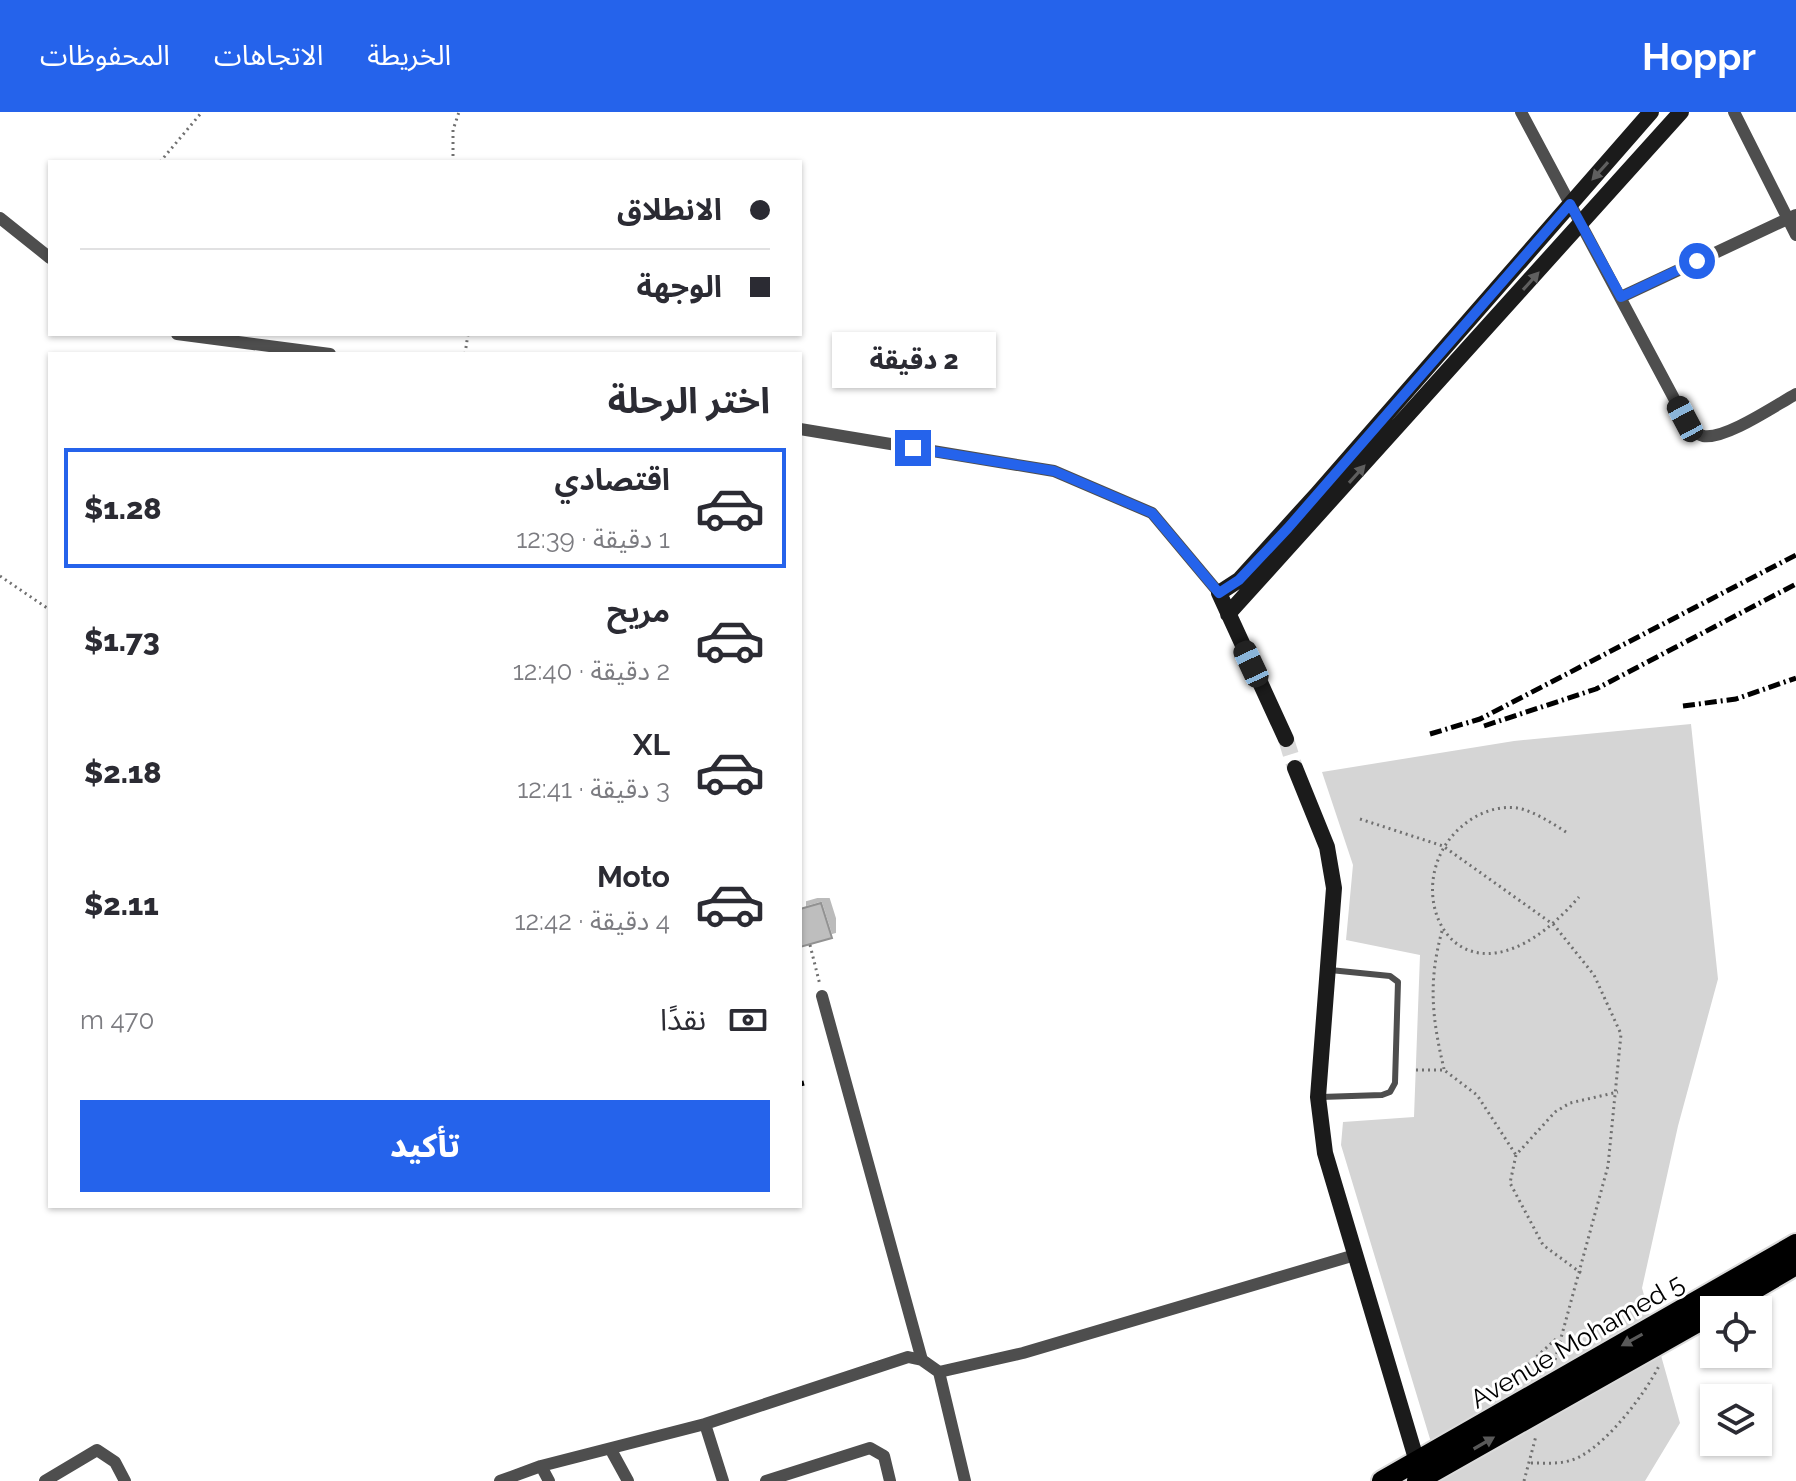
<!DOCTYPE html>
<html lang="ar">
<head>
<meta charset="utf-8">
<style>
	:root { --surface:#fff; --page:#f2f2f3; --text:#2b2b33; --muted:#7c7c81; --line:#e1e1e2; --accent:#2563eb }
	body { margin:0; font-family:Raleway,"Noto Sans Arabic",sans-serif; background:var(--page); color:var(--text); direction:rtl; height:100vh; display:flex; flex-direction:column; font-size:30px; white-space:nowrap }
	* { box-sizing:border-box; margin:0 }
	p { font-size:26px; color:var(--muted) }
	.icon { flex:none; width:44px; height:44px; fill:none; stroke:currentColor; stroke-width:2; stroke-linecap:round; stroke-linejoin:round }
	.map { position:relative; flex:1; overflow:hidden; direction:ltr }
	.panel { position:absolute; left:48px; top:240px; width:754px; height:856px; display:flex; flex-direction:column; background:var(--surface); border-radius:0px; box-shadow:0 2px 6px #0004; direction:rtl }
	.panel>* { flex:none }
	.hud { position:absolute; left:48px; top:48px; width:754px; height:176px; border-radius:0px; box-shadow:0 2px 6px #0004; direction:rtl; display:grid; align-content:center; height:176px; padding:0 32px; background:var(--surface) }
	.fabs { position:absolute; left:1700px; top:1184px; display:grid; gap:16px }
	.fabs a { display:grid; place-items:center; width:72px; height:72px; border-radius:0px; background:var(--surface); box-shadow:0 2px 6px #0004; font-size:40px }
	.end { position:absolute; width:36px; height:36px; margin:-18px; border:10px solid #2563eb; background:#fff; box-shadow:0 0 0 4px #fff }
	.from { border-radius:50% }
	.bubble { position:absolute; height:56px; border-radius:0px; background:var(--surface); box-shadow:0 2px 6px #0004; font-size:26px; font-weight:800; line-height:56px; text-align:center; direction:rtl }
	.car { position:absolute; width:24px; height:48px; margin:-24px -12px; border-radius:10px; box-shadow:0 0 6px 2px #0007; background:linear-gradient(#222 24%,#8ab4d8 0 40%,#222 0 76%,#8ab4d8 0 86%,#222 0) }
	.hud b { display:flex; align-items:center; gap:28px; height:76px; font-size:30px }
	.hud b+b { border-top:2px solid var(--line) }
	.hud i { width:20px; height:20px; background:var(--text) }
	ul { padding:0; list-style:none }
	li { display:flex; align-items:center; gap:24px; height:120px; margin:0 16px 12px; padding:0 16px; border:4px solid transparent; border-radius:0px }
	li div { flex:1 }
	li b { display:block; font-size:30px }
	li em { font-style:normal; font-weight:800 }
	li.selected { border-color:var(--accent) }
	li>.icon { width:72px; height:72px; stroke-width:1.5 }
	h2 { padding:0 32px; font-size:36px; line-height:96px }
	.pay { display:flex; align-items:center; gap:20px; height:88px; padding:0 32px; font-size:30px }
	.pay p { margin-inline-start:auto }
	.action { display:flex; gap:16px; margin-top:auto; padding:16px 32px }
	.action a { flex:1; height:92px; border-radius:0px; background:var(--accent); color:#fff; font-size:32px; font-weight:800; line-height:92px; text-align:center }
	header { display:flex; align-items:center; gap:48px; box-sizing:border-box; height:112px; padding:0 40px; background:var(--accent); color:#fff }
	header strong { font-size:38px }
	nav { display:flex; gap:44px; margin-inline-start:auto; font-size:28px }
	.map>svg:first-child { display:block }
	.green { fill:#d5d5d5 }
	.building { fill:#bebebe; stroke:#929292; stroke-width:2; filter:url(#shadow) }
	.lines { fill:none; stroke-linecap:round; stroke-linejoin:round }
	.secondary-tunnel { stroke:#d9d9d9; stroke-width:16; stroke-dasharray:16 8; stroke-linecap:butt }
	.primary-casing { stroke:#dbdbdb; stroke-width:24 }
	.path { stroke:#707070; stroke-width:3; stroke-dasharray:2 4; stroke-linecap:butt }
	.lane { stroke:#4e4e4e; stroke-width:6 }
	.street { stroke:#4e4e4e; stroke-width:12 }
	.secondary { stroke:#1b1b1b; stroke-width:16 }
	.primary { stroke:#000; stroke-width:20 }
	.rail { stroke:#000; stroke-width:5; stroke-dasharray:12 4 2 4; stroke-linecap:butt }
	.oneway { fill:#5f5f5f }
	.oneway2 { fill:#595959 }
	.route { stroke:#2563eb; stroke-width:10 }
	.labels { text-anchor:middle; stroke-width:6; stroke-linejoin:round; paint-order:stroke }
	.street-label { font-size:26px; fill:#000; stroke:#fff }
</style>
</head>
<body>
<header>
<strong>Hoppr</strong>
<nav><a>الخريطة</a><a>الاتجاهات</a><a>المحفوظات</a></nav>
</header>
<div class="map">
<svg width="1796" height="1369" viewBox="0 0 1796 1369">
	<defs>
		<filter id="shadow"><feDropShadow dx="7" dy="-7" stdDeviation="0" flood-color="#0004"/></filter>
	</defs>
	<rect width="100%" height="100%" fill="#fff"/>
	<!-- green -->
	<path class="green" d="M1691 612 1718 867 1678 1014 1642 1176 1680 1311 1645 1369H1415L1437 1350 1341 1033 1343 1010 1414 1005 1420 843 1346 828 1353 753 1322 660 1514 629Z"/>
	<!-- building -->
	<path class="building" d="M821 791 832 826 800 835V797Z"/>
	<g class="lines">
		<!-- secondary-tunnel -->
		<path class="secondary-tunnel" d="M1286 627 1295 656"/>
		<defs>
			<path id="primary" d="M1719 1198 1796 1153
				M1382 1369 1796 1132
				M1417 1369 1714 1201"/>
		</defs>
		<!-- primary casing -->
		<use href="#primary" class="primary-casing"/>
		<!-- path -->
		<path class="path" d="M160 50 202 0
			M453 50V18L459 0
			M465 242 468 222
			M0 464 50 498
			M1360 707 1443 734 1554 813 1594 863 1621 922 1608 1054 1555 1248
			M1566 720C1552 711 1538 702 1522 697 1507 693 1489 697 1475 705 1382 759 1453 929 1579 785
			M800 794 801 797
			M1442 819C1428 870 1432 906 1444 957
			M810 833 820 873
			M1416 958H1444L1477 983 1516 1043
			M1581 1161 1543 1133 1510 1071 1516 1043 1555 1000 1570 991 1618 980
			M1509 1275 1511 1268 1556 1227
			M1531 1351C1548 1351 1565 1353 1581 1344 1610 1328 1644 1283 1659 1254
			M1524 1369 1536 1324"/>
		<!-- lane -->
		<path class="lane" d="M1321 985 1382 983 1390 980 1395 971 1398 870 1390 864 1330 858"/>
		<!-- street -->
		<path class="street" d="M1521 0 1685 307C1690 313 1695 322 1703 324 1725 328 1776 293 1796 282
			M1734 0 1796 123
			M0 106 50 146
			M1621 185 1796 103
			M177 222 330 242
			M800 317 1054 359 1152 401 1219 481
			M822 884 922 1248
			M939 1260 1023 1241 1355 1143
			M705 1312 723 1369
			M611 1338 628 1369
			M541 1354 549 1369
			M45 1369 97 1338 115 1350 125 1369
			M500 1369 541 1354 705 1312 908 1245 922 1248 939 1260 965 1369
			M766 1369 870 1336 884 1344 890 1369"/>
		<!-- secondary -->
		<path class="secondary" d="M1228 502 1681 0
			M1286 627 1219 481 1239 468 1317 382 1651 0
			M1295 656 1327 735 1334 776 1318 985 1325 1041 1420 1360"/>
		<!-- primary -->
		<use href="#primary" class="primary"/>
		<!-- rail -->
		<path class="rail" d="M1683 594 1736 587 1796 566
			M1484 614 1596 577 1796 472
			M1430 622 1480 607 1796 443
			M800 972 804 971"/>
	</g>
	<!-- one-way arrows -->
	<defs><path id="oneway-solid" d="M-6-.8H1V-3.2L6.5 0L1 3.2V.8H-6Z" transform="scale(2)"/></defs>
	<g class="oneway">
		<use href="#oneway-solid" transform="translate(1600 59) rotate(132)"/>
		<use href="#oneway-solid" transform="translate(1531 169) rotate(-48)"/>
		<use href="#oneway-solid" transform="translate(1357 362) rotate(-48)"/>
	</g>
	<g class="oneway2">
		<use href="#oneway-solid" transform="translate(1632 1228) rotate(151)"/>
		<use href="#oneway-solid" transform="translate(1484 1331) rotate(-30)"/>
	</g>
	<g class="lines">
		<!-- route -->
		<path class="route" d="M913 336 1054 359 1152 401 1219 481 1239 468 1288 416 1570 92 1621 185 1697 149"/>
	</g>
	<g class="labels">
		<!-- street labels -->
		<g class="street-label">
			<text transform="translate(1577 1229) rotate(-30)" y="9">Avenue Mohamed 5</text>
		</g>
	</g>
</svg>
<div class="fabs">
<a><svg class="icon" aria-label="locate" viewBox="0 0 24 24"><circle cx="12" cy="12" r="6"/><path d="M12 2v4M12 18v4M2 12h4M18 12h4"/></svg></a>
<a><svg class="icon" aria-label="layers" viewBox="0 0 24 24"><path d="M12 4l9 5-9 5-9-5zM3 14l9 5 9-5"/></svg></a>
</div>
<i class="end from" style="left:1697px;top:149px"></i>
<i class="end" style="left:913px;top:336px"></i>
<div class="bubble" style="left:832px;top:220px;width:164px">2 دقيقة</div>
<i class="car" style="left:1685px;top:307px;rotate:332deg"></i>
<i class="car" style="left:1251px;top:552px;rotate:335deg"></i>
<div class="hud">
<b><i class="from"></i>الانطلاق</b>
<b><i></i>الوجهة</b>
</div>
<section class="panel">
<h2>اختر الرحلة</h2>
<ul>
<li class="selected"><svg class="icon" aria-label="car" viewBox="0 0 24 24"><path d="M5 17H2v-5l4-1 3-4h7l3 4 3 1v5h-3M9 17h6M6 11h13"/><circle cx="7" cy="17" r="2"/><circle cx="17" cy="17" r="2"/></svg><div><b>اقتصادي</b><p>1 دقيقة · 12:39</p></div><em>$1.28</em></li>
<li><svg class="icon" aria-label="car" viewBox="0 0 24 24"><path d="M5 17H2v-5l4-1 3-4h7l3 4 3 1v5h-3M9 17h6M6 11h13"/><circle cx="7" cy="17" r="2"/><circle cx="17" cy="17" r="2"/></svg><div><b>مريح</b><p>2 دقيقة · 12:40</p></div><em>$1.73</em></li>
<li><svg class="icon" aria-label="car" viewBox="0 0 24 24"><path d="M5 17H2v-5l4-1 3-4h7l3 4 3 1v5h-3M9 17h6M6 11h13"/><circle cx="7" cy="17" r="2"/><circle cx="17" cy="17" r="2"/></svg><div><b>XL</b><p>3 دقيقة · 12:41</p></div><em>$2.18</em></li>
<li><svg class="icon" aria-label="car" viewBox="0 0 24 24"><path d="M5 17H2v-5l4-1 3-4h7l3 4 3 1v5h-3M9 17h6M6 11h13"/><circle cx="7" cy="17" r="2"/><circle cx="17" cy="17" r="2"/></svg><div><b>Moto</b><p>4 دقيقة · 12:42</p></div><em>$2.11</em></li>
</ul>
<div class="pay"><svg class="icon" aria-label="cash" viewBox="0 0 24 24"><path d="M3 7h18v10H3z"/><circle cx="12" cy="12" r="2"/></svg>نقدًا<p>470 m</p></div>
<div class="action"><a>تأكيد</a></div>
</section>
</div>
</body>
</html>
